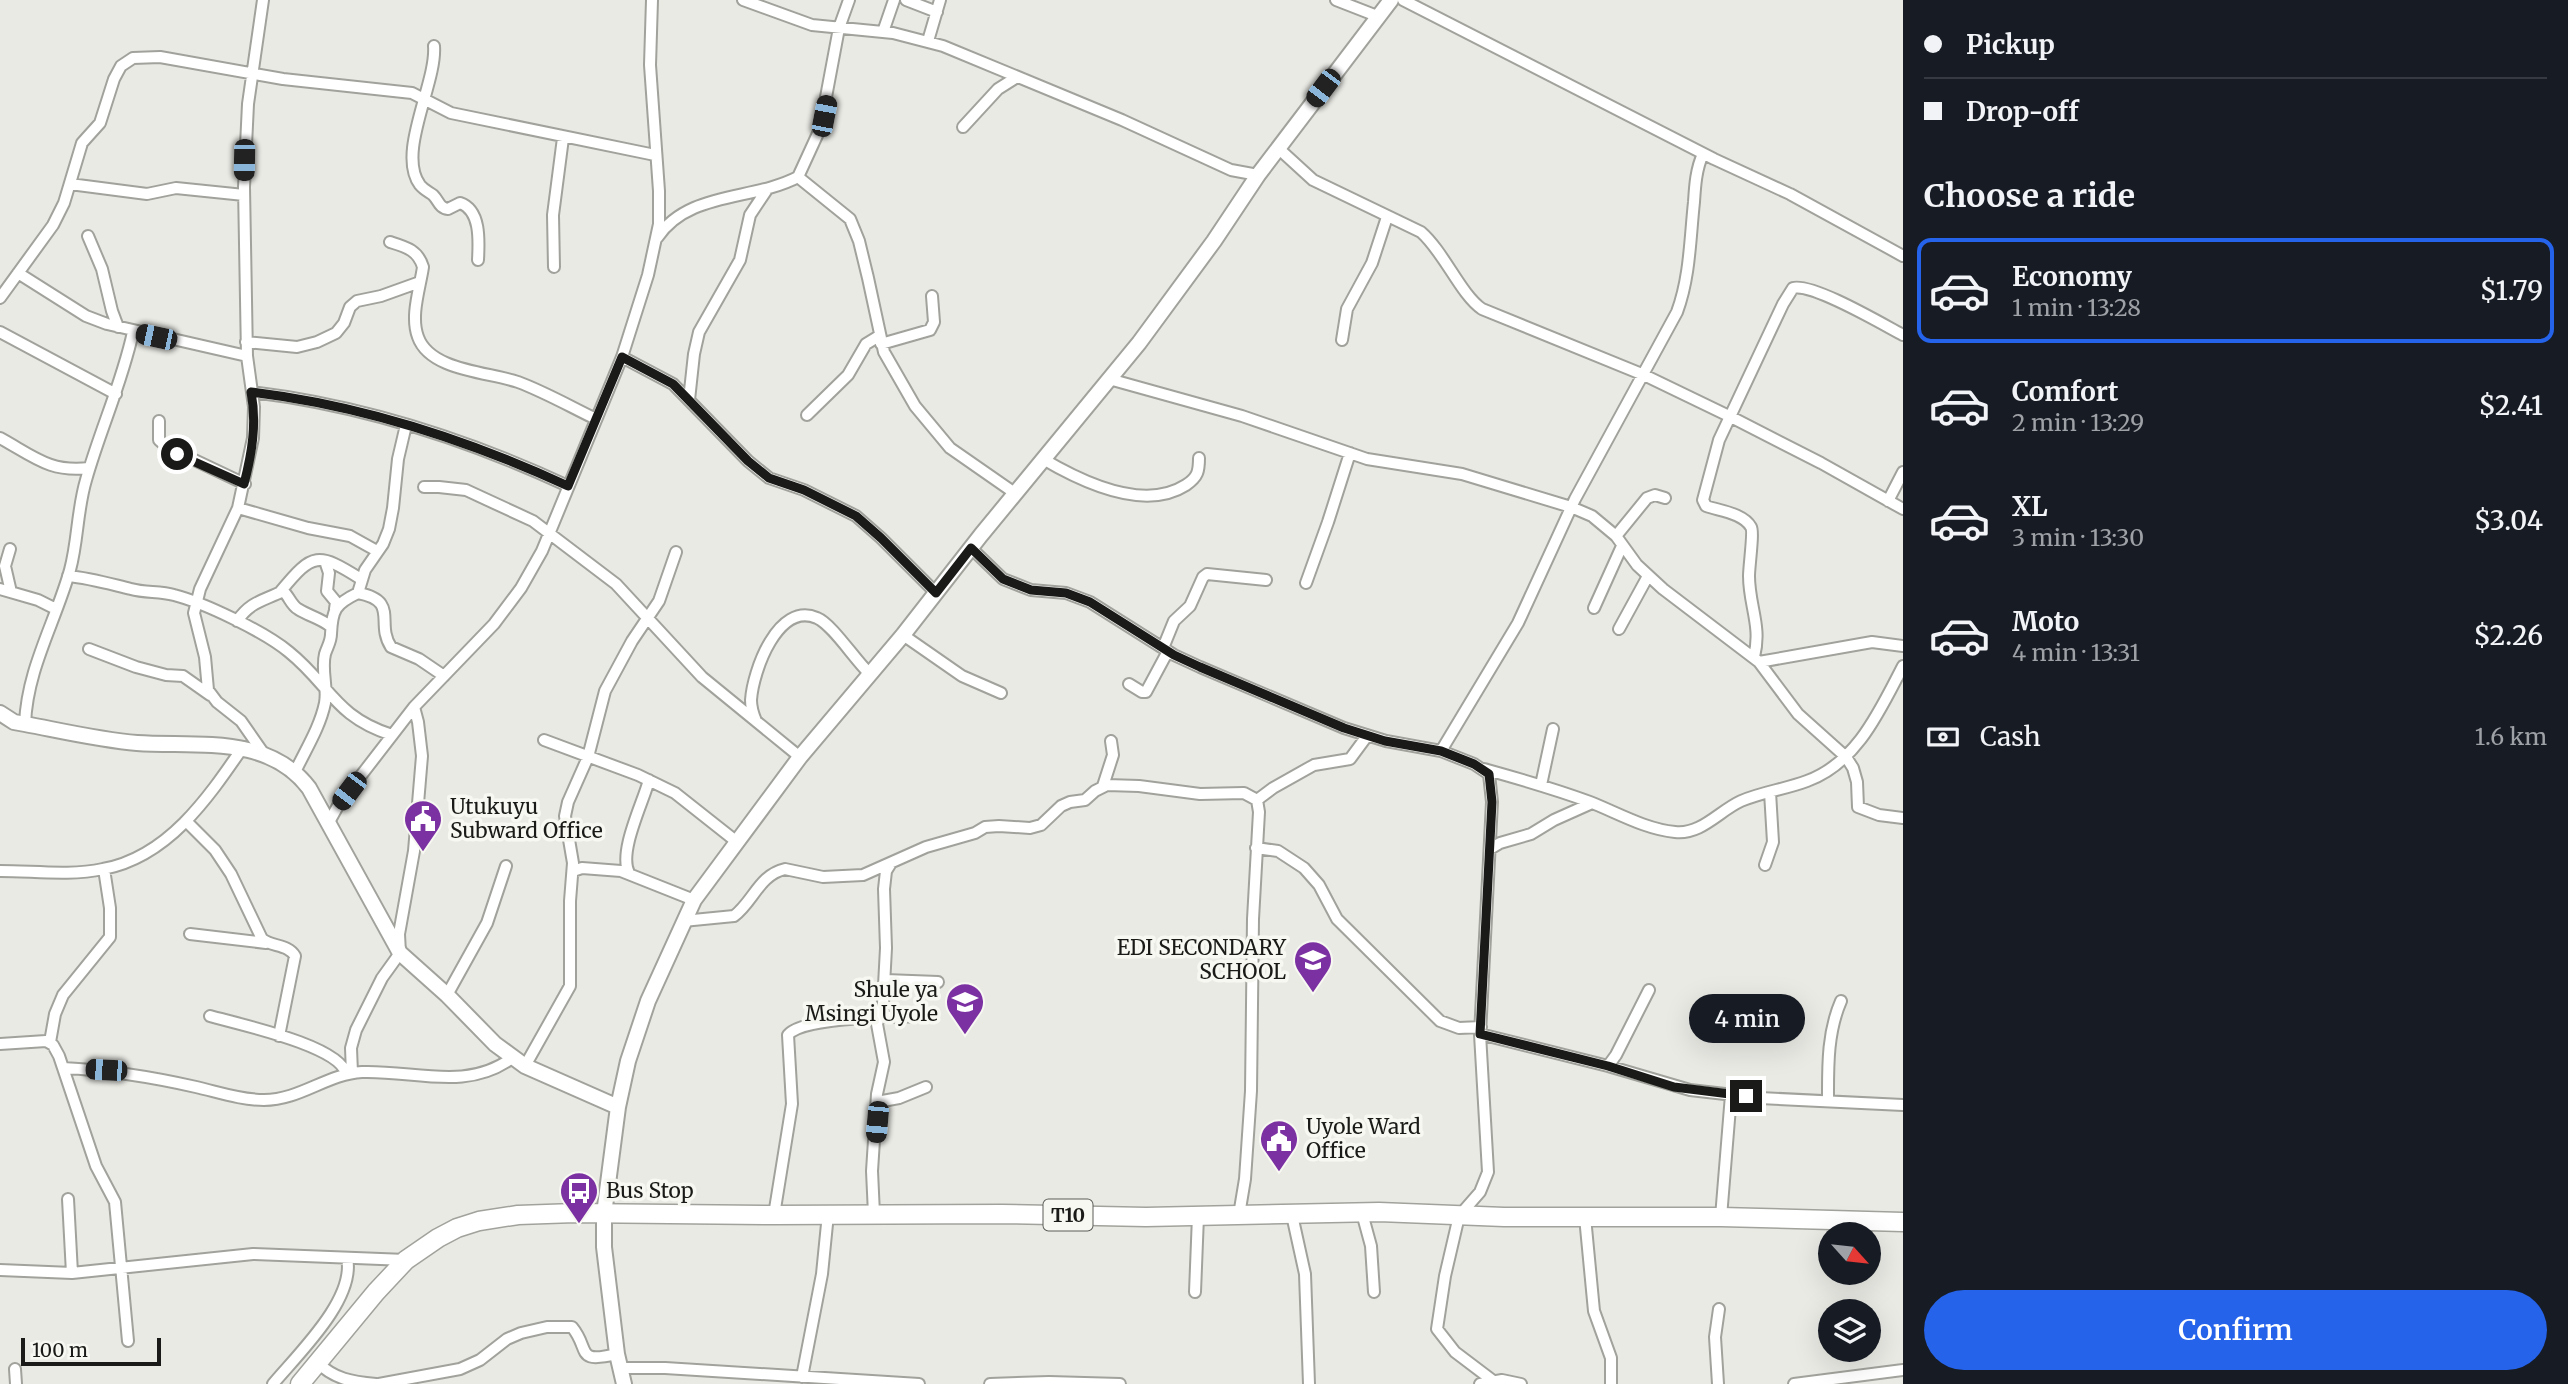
<!DOCTYPE html>
<html lang="en">
<head>
<meta charset="utf-8">
<style>
	:root { --surface:#171b24; --page:#20242c; --text:#f1f3f6; --muted:#9ea1a6; --line:#363941; --accent:#2563eb }
	body { margin:0; font-family:Merriweather,serif; background:var(--page); color:var(--text); height:100vh; display:flex; flex-direction:column; font-size:26px; white-space:nowrap }
	* { box-sizing:border-box; margin:0 }
	p { font-size:23px; color:var(--muted) }
	.icon { flex:none; width:38px; height:38px; fill:none; stroke:currentColor; stroke-width:2; stroke-linecap:round; stroke-linejoin:round }
	.map { position:relative; flex:1; overflow:hidden }
	.sheet { display:flex; flex-direction:column; background:var(--surface); width:665px }
	.sheet>* { flex:none }
	.guide { display:grid; align-content:center; height:154px; padding:0 21px; background:var(--surface) }
	.needle { width:46px; rotate:117deg }
	.fabs { position:absolute; left:1818px; top:1222px; display:grid; gap:14px }
	.fabs a { display:grid; place-items:center; width:63px; height:63px; border-radius:50%; background:var(--surface); box-shadow:0 7px 28px #0002; font-size:35px }
	.scale { position:absolute; left:21px; bottom:18px; width:140px; box-sizing:border-box; padding-left:7px; border:4px solid #1a1a18; border-top:0; font-size:19px; line-height:24px; white-space:nowrap; color:#1a1a18; -webkit-text-stroke:5px #f7f8f1; paint-order:stroke }
	.end { position:absolute; width:32px; height:32px; margin:-16px; border:9px solid #1a1a18; background:#fff; box-shadow:0 0 0 4px #fff }
	.from { border-radius:50% }
	.bubble { position:absolute; height:49px; border-radius:24px; background:var(--surface); box-shadow:0 7px 28px #0002; font-size:23px; font-weight:600; line-height:49px; text-align:center }
	.car { position:absolute; width:21px; height:42px; margin:-21px -10px; border-radius:9px; box-shadow:0 0 5px 2px #0007; background:linear-gradient(#222 24%,#8ab4d8 0 40%,#222 0 76%,#8ab4d8 0 86%,#222 0) }
	.guide b { display:flex; align-items:center; gap:24px; height:66px; font-size:26px }
	.guide b+b { border-top:2px solid var(--line) }
	.guide i { width:18px; height:18px; background:var(--text) }
	ul { padding:0; list-style:none }
	li { display:flex; align-items:center; gap:21px; height:105px; margin:0 14px 10px; padding:0 7px; border:4px solid transparent; border-radius:14px }
	li div { flex:1 }
	li b { display:block; font-size:26px }
	li em { font-style:normal; font-weight:600 }
	li.current { border-color:var(--accent) }
	li>.icon { width:63px; height:63px; stroke-width:1.5 }
	h2 { padding:0 21px; font-size:32px; line-height:84px }
	.pay { display:flex; align-items:center; gap:18px; height:77px; padding:0 21px; font-size:26px }
	.pay p { margin-inline-start:auto }
	.button { display:flex; gap:14px; margin-top:auto; padding:14px 21px }
	.button a { flex:1; height:80px; border-radius:42px; background:var(--accent); color:#fff; font-size:28px; font-weight:600; line-height:80px; text-align:center }
	main { display:flex; flex:1; min-height:0 }
	.map>svg:first-child { display:block }
	.lines { fill:none; stroke-linecap:round; stroke-linejoin:round }
	.minor-casing { stroke:#a2a29c; stroke-width:14 }
	.tertiary-casing { stroke:#a2a29c; stroke-width:18 }
	.trunk-casing { stroke:#a2a29c; stroke-width:21 }
	.minor { stroke:#fff; stroke-width:10 }
	.tertiary { stroke:#fff; stroke-width:14 }
	.trunk { stroke:#fff; stroke-width:18 }
	.route { stroke:#1a1a18; stroke-width:9 }
	.labels { text-anchor:middle; stroke-width:7; stroke-linejoin:round; paint-order:stroke }
	.shield { fill:#f7f8f1; stroke:#5c5d59; stroke-width:2 }
	.shield-label { font-size:19px; font-weight:bold; fill:#1a1a18 }
	.poi-label { font-size:21px; fill:#1a1a18; stroke:#f7f8f1; text-anchor:start }
</style>
</head>
<body>
<main>
<div class="map">
<svg width="1903" height="1384" viewBox="0 0 1903 1384">
	<rect width="100%" height="100%" fill="#e9eae4"/>
	<g class="lines">
		<defs>
			<path id="minor" d="M263 0 248 104 244 187 247 356 254 407 253 438 238 508 200 589 194 613 205 657 208 690 217 702 241 721 264 754
				M743 0 812 25 893 33 943 46 1122 120 1231 170 1258 175
				M906 0 937 12
				M1336 0 1377 16
				M1403 0 1714 159 1790 194 1903 256
				M883 32 894 0
				M928 41 940 0
				M434 46C437 83 396 153 420 185 424 190 429 192 433 195 439 201 439 208 448 209L460 203C481 210 479 241 478 260
				M963 127 998 89 1017 77
				M1278 148 1313 180 1421 232C1444 252 1461 295 1482 309L1644 375 1731 417 1821 463 1903 509
				M798 177 850 219 859 241 868 278 884 352 915 406 950 448 1016 494
				M70 184 147 194 176 188 244 195
				M88 236 102 269 112 311 118 327
				M657 238C688 191 752 201 798 177L820 129 839 28 849 0
				M390 242C406 247 418 250 423 267 420 288 410 316 418 337 430 371 489 372 518 382 545 392 571 407 596 419
				M554 267 553 215 563 138
				M18 273 86 316 107 324 247 356
				M0 298 53 225 64 203 82 143 100 123 114 79 121 66 133 58 160 57 283 79 412 93 451 113 655 155
				M0 332 116 394
				M1342 340 1347 309 1372 263 1387 217
				M246 342 297 347 317 342 336 333 344 323 350 307 357 301 381 296 420 282
				M881 344 930 330 934 322 932 296
				M622 357 673 384 748 461 769 478 804 490 856 516 881 538 936 593
				M1109 379 1242 416 1367 459 1462 474 1571 507 1592 516 1616 536 1637 565 1663 589 1759 662 1798 714 1846 757 1853 768 1857 782 1858 807 1879 815 1903 818
				M252 392C360 405 469 440 568 486
				M689 400 694 354 699 332 740 260 750 215 766 191
				M807 415 848 375 866 344 879 336
				M159 421V440L167 447 245 484
				M0 438C33 456 50 473 89 468
				M1043 459C1082 482 1144 512 1186 485 1198 477 1199 471 1199 458
				M424 487H439L466 490 533 521 616 584 702 677 800 757
				M1888 501 1903 472
				M238 508 308 528 350 536 377 551
				M1616 536 1647 498 1655 495 1665 498
				M971 548 1003 579 1031 590 1066 593 1090 602 1174 655 1200 667 1344 728 1386 741 1441 751 1474 764 1489 774 1492 802 1480 1034 1488 1172 1480 1192 1459 1216 1445 1276 1437 1329 1455 1352 1492 1380 1491 1384
				M10 549 5 566 11 592
				M325 561 329 573 327 591 336 602 335 609
				M68 576C90 578 110 584 131 589 145 593 160 591 174 595 205 603 265 632 289 652 330 685 335 717 392 735
				M1306 583 1328 522 1350 453
				M0 589 38 600 56 609
				M281 591C313 552 318 552 361 579
				M358 593C400 601 375 623 391 647L419 659 444 676
				M1594 608 1622 546
				M237 621C251 601 263 601 283 591 289 596 291 605 298 609 309 616 320 618 330 626
				M1619 629 1648 576
				M903 635 962 676 1001 693
				M1163 648 1174 621 1190 606 1203 577 1207 574 1266 580
				M89 649 136 667 166 675 183 676 210 695
				M1754 657C1762 626 1749 606 1749 576 1749 566 1754 532 1751 527 1743 513 1720 511 1706 506L1703 500 1719 440 1783 304 1793 288C1813 283 1882 324 1903 335
				M1759 662 1872 642 1903 646
				M1129 684 1142 692H1146L1168 651
				M756 721C753 714 751 707 751 700 753 671 778 601 817 618 832 624 855 660 869 673
				M25 724C27 669 55 623 70 570 78 541 77 510 86 480 100 430 122 383 133 332
				M544 740 638 775 675 793 737 842
				M1441 751 1518 623 1575 499 1677 312C1690 277 1690 239 1694 202 1695 186 1696 169 1703 154
				M1484 769C1520 779 1555 789 1590 802 1618 813 1645 829 1675 832 1701 835 1719 811 1741 801 1762 792 1786 789 1807 781 1857 763 1880 710 1903 666
				M295 772C306 749 320 727 325 703 328 687 321 670 325 654 327 647 331 642 331 634 332 610 335 604 358 593L365 570 383 544 389 529 393 508 398 459 406 425
				M1541 785 1553 729
				M1103 786 1113 755 1111 741
				M1257 800 1273 788 1314 765 1350 759 1367 736
				M186 821 215 850 231 874 262 939C272 947 288 944 295 956L279 1036
				M329 822 339 804 414 707 494 624 521 588 542 551 622 357 648 275 659 224V191L650 65 652 0
				M1256 848 1278 851 1304 868 1319 885 1337 919 1440 1021 1459 1028 1481 1027
				M1490 849 1500 843 1531 834 1554 820 1592 803
				M1765 865 1773 842 1770 792
				M0 871C34 871 70 876 103 869 168 857 208 798 243 747
				M573 871 582 868 621 871 694 900
				M629 873C618 852 643 803 649 780
				M683 921 734 916C753 902 759 875 785 869L823 877 863 875 926 847 975 833 985 827 999 826 1030 828 1041 825 1061 806 1070 802 1085 800 1095 791 1107 785 1139 786 1200 794 1244 793 1257 800 1259 812 1253 919 1251 1091 1245 1179 1239 1215
				M190 934 266 943
				M885 980 938 982
				M447 995 487 923 506 866
				M210 1016C238 1024 341 1046 346 1074
				M1480 1034 1608 1066 1690 1090 1760 1098 1903 1105
				M50 1042 55 1014 63 995 110 937V908L104 869
				M0 1044 46 1041 53 1045 59 1056 96 1166 115 1202 128 1341
				M525 1066 570 986V901L573 863 565 816 568 802 588 757 605 691 632 641 659 601 676 552
				M1608 1066 1616 1055 1649 990
				M63 1068C109 1070 152 1077 196 1087 218 1092 241 1100 264 1100 300 1100 327 1074 362 1072 414 1070 466 1092 512 1058
				M352 1073 351 1048 356 1030 382 978 400 953 399 934 414 851 422 756 418 722 414 707
				M1828 1101C1828 1068 1827 1033 1841 1001
				M877 1102 899 1098 926 1087
				M68 1199 72 1273
				M1362 1213 1371 1246 1374 1292
				M874 1214 872 1171 877 1094 884 1062 877 1024 883 1004 886 948 884 889 886 871 891 863
				M774 1215 792 1104 788 1035C803 1016 906 1016 932 1017
				M1292 1215 1305 1274 1309 1384
				M1585 1217 1594 1311 1611 1358V1384
				M1721 1217 1731 1095
				M0 1270 72 1273 253 1254 406 1260
				M1195 1292 1198 1216
				M317 1362C334 1379 352 1382 376 1384
				M620 1368H665L919 1384
				M15 1369 16 1384
				M802 1377 822 1274 828 1214
				M273 1384C298 1354 356 1299 347 1258
				M379 1384 460 1369 480 1360 507 1339 521 1333 547 1327H572C591 1350 574 1364 617 1354
				M990 1384 1049 1382 1120 1384
				M1480 1384 1502 1380 1521 1384
				M1718 1384 1715 1337 1719 1309
				M1794 1384 1903 1370"/>
			<path id="tertiary" d="M0 713 14 722 25 724C62 731 100 740 137 743 197 747 268 734 309 788L400 953 447 995 495 1044 525 1066 618 1107
				M624 1384 617 1354 604 1247V1214L618 1107 628 1061 648 1001 694 900 800 757 903 635 981 535 1139 343 1214 241 1258 175 1391 0"/>
			<path id="trunk" d="M300 1384 376 1292 406 1260 438 1238 457 1228 479 1221 518 1215 575 1213 774 1215 1002 1214 1146 1217 1379 1212 1504 1217H1721L1903 1222"/>
		</defs>
		<!-- minor casing -->
		<use href="#minor" class="minor-casing"/>
		<!-- tertiary casing -->
		<use href="#tertiary" class="tertiary-casing"/>
		<!-- trunk casing -->
		<use href="#trunk" class="trunk-casing"/>
		<!-- minor -->
		<use href="#minor" class="minor"/>
		<!-- tertiary -->
		<use href="#tertiary" class="tertiary"/>
		<!-- trunk -->
		<use href="#trunk" class="trunk"/>
	</g>
	<g class="lines">
		<!-- route -->
		<path class="route" d="M177 454 244 484C252 453 257 423 251 392 360 405 468 440 568 486L622 357 673 384 748 461 769 478 804 490 856 516 881 538 936 593 971 548 1003 579 1031 590 1066 593 1090 602 1174 655 1200 667 1344 728 1385 741 1441 751 1474 764 1489 774 1492 802 1480 1034 1608 1066 1674 1087 1746 1096"/>
	</g>
	<!-- icons -->
	<defs>
		<symbol id="civic-pin" viewBox="-11 -11 22 30"><path d="M0 17L-7.5 6A9.5 9.5 0 1 1 7.5 6Z" fill="#7c31a3" stroke="#f7f8f1"/><path d="M-.6-6.5H3V-4.5H.6V-3L4-1V1h2V6H-6V1h2V-1L-.6-3ZM-1.2 2.5V6h2.4V2.5Z" fill="#fff"/></symbol>
		<symbol id="school-pin" viewBox="-11 -11 22 30"><path d="M0 17L-7.5 6A9.5 9.5 0 1 1 7.5 6Z" fill="#7c31a3" stroke="#f7f8f1"/><path d="M0-5L7-2L0 1L-7-2ZM-4 1L0 2.5L4 1V4Q0 6-4 4Z" fill="#fff"/></symbol>
		<symbol id="bus-pin" viewBox="-11 -11 22 30"><path d="M0 17L-7.5 6A9.5 9.5 0 1 1 7.5 6Z" fill="#7c31a3" stroke="#f7f8f1"/><path d="M-5-6H5V4H4V6H2V4H-2V6H-4V4H-5ZM-3.5-4V0h7V-4ZM-3.5 1.2v1.5H-2V1.2ZM2 1.2v1.5H3.5V1.2Z" fill="#fff"/></symbol>
	</defs>
	<g fill-rule="evenodd">
		<use href="#civic-pin" x="401" y="797" width="44" height="60"/>
		<use href="#school-pin" x="1291" y="938" width="44" height="60"/>
		<use href="#school-pin" x="943" y="980" width="44" height="60"/>
		<use href="#civic-pin" x="1257" y="1117" width="44" height="60"/>
		<use href="#bus-pin" x="557" y="1169" width="44" height="60"/>
	</g>
	<g class="labels">
		<!-- shield labels -->
		<rect class="shield" x="1043.5" y="1199.5" width="49" height="31" rx="5"/>
		<g class="shield-label">
			<text x="1068" y="1222">T10</text>
		</g>
		<!-- poi labels -->
		<g class="poi-label">
			<text x="450" y="814">Utukuyu<tspan x="450" dy="24">Subward Office</tspan></text>
			<text x="1286" y="955" text-anchor="end">EDI SECONDARY<tspan x="1286" dy="24">SCHOOL</tspan></text>
			<text x="938" y="997" text-anchor="end">Shule ya<tspan x="938" dy="24">Msingi Uyole</tspan></text>
			<text x="1306" y="1134">Uyole Ward<tspan x="1306" dy="24">Office</tspan></text>
			<text x="606" y="1198">Bus Stop</text>
		</g>
	</g>
</svg>
<div class="fabs">
<a><svg class="needle" viewBox="-14 -14 28 28"><path d="M0-13l5 13h-10z" fill="#e53935"/><path d="M0 13l5-13h-10z" fill="#9ea1a6"/></svg></a>
<a><svg class="icon" aria-label="layers" viewBox="0 0 24 24"><path d="M12 4l9 5-9 5-9-5zM3 14l9 5 9-5"/></svg></a>
</div>
<div class="scale">100 m</div>
<i class="end from" style="left:177px;top:454px"></i>
<i class="end" style="left:1746px;top:1096px"></i>
<div class="bubble" style="left:1689px;top:994px;width:116px">4 min</div>
<i class="car" style="left:1323px;top:88px;rotate:217deg"></i>
<i class="car" style="left:824px;top:116px;rotate:11deg"></i>
<i class="car" style="left:244px;top:160px;rotate:181deg"></i>
<i class="car" style="left:156px;top:337px;rotate:282deg"></i>
<i class="car" style="left:349px;top:791px;rotate:217deg"></i>
<i class="car" style="left:106px;top:1070px;rotate:273deg"></i>
<i class="car" style="left:877px;top:1122px;rotate:185deg"></i>
</div>
<section class="sheet">
<div class="guide">
<b><i class="from"></i>Pickup</b>
<b><i></i>Drop-off</b>
</div>
<h2>Choose a ride</h2>
<ul>
<li class="current"><svg class="icon" aria-label="car" viewBox="0 0 24 24"><path d="M5 17H2v-5l4-1 3-4h7l3 4 3 1v5h-3M9 17h6M6 11h13"/><circle cx="7" cy="17" r="2"/><circle cx="17" cy="17" r="2"/></svg><div><b>Economy</b><p>1 min · 13:28</p></div><em>$1.79</em></li>
<li><svg class="icon" aria-label="car" viewBox="0 0 24 24"><path d="M5 17H2v-5l4-1 3-4h7l3 4 3 1v5h-3M9 17h6M6 11h13"/><circle cx="7" cy="17" r="2"/><circle cx="17" cy="17" r="2"/></svg><div><b>Comfort</b><p>2 min · 13:29</p></div><em>$2.41</em></li>
<li><svg class="icon" aria-label="car" viewBox="0 0 24 24"><path d="M5 17H2v-5l4-1 3-4h7l3 4 3 1v5h-3M9 17h6M6 11h13"/><circle cx="7" cy="17" r="2"/><circle cx="17" cy="17" r="2"/></svg><div><b>XL</b><p>3 min · 13:30</p></div><em>$3.04</em></li>
<li><svg class="icon" aria-label="car" viewBox="0 0 24 24"><path d="M5 17H2v-5l4-1 3-4h7l3 4 3 1v5h-3M9 17h6M6 11h13"/><circle cx="7" cy="17" r="2"/><circle cx="17" cy="17" r="2"/></svg><div><b>Moto</b><p>4 min · 13:31</p></div><em>$2.26</em></li>
</ul>
<div class="pay"><svg class="icon" aria-label="cash" viewBox="0 0 24 24"><path d="M3 7h18v10H3z"/><circle cx="12" cy="12" r="2"/></svg>Cash<p>1.6 km</p></div>
<div class="button"><a>Confirm</a></div>
</section>
</main>
</body>
</html>
